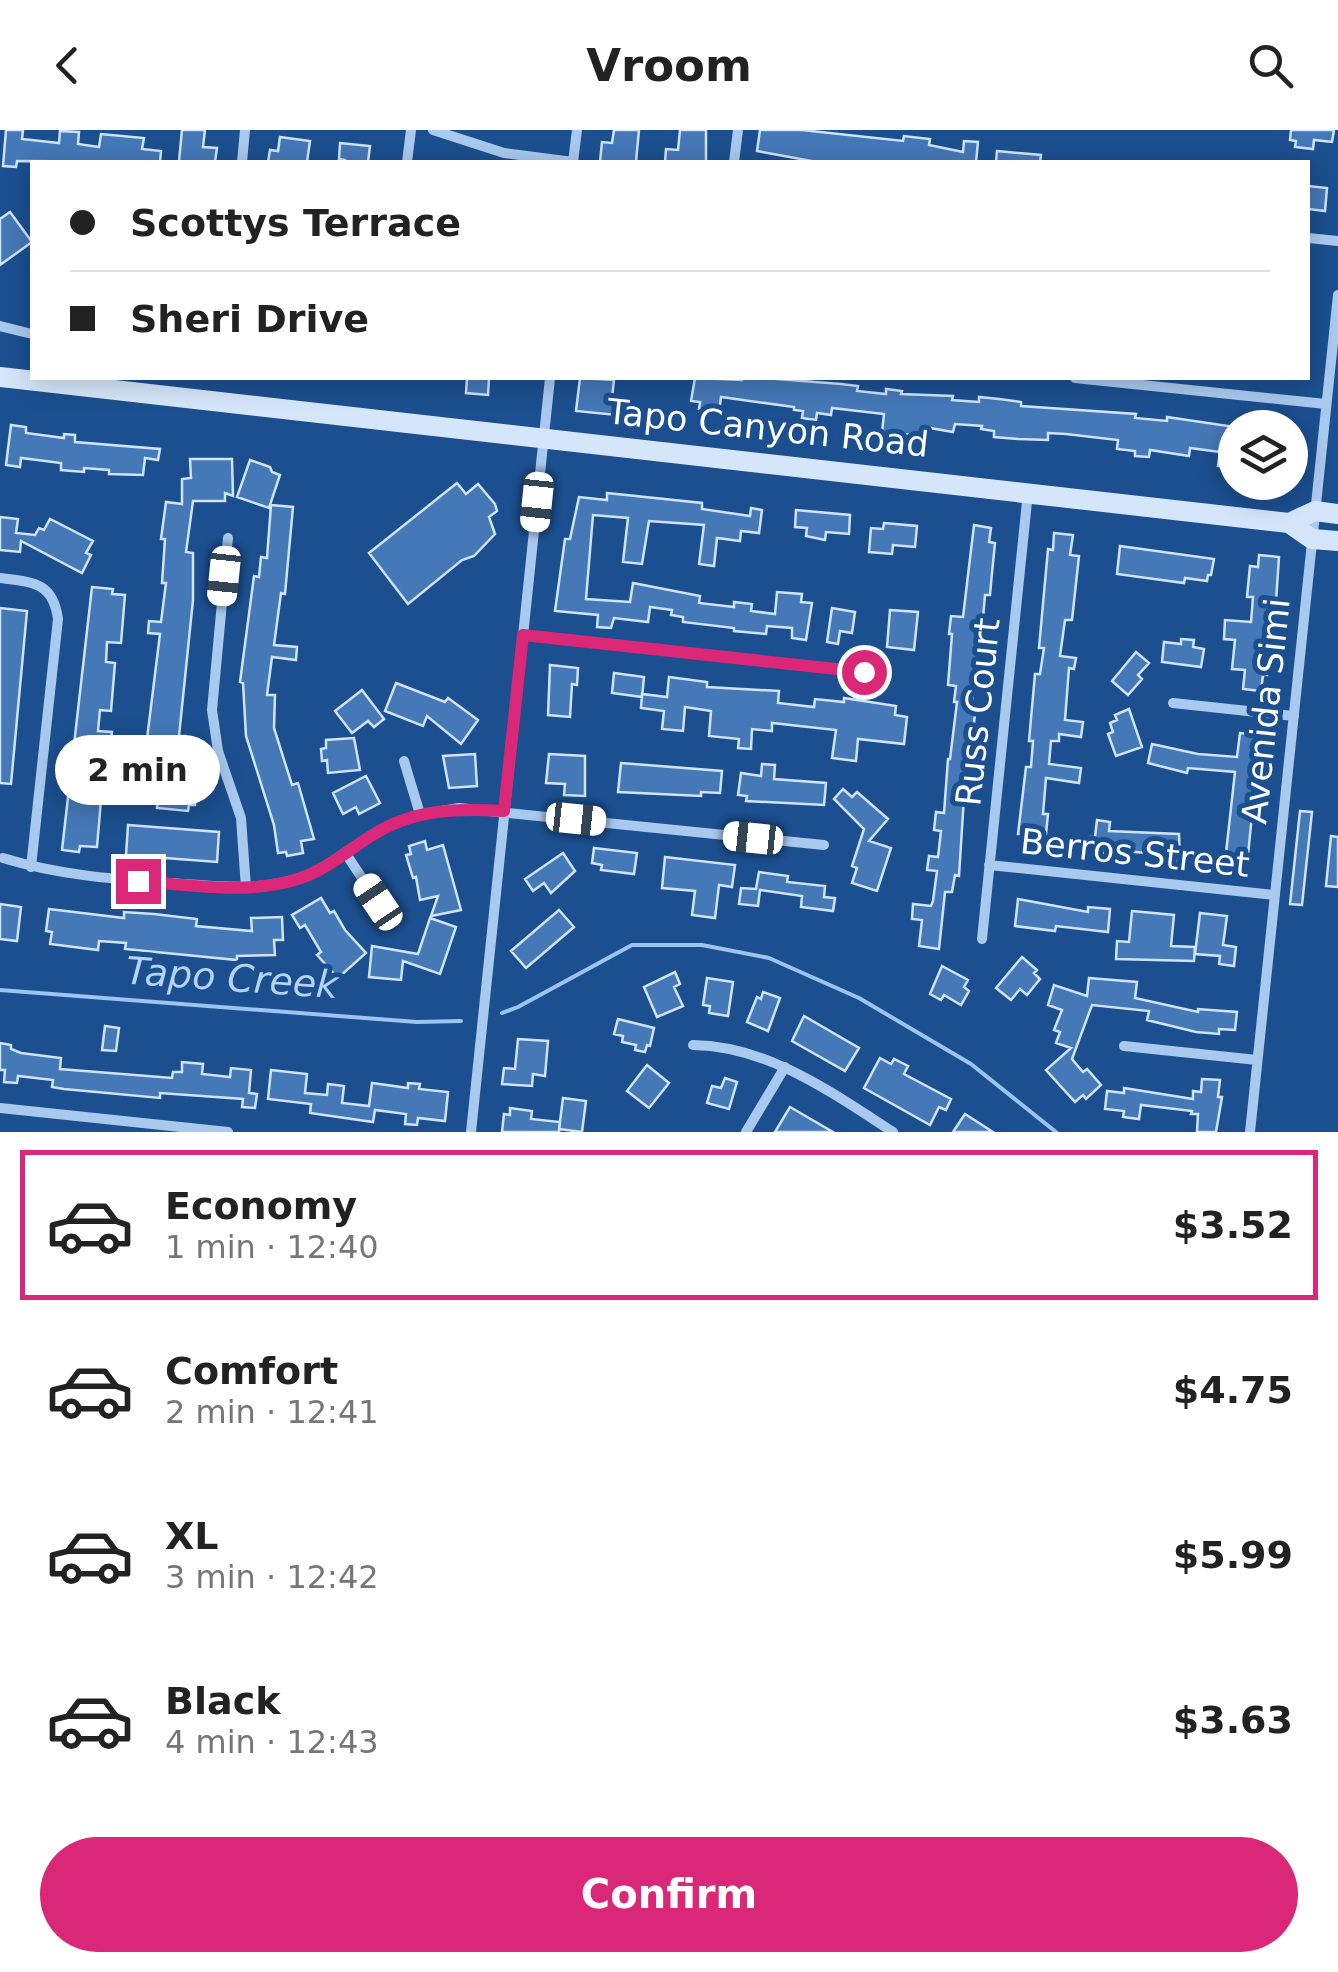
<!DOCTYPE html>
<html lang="en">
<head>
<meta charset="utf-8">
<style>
	:root { --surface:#fff; --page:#f2f2f2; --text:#222; --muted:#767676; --line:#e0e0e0; --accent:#db2777 }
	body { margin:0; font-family:"DejaVu Sans",sans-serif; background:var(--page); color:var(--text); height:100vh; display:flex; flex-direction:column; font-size:38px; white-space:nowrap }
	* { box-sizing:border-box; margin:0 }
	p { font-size:32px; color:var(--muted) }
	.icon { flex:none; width:55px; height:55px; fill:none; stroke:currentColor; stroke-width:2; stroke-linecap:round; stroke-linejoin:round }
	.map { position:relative; height:1002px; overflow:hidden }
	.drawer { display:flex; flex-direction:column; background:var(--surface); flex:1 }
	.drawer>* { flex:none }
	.hud { position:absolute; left:30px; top:30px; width:1280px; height:220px; border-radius:0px; box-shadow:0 5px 25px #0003; display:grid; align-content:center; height:220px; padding:0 40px; background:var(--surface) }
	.buttons { position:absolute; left:1218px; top:280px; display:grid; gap:20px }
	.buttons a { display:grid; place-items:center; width:90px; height:90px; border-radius:50%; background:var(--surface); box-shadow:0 5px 25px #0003; font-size:50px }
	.end { position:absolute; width:45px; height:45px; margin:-22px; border:12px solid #db2777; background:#fff; box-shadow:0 0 0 5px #fff }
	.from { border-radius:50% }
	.bubble { position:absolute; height:70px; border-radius:35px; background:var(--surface); box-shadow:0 5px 25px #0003; font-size:32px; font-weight:600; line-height:70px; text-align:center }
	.car { position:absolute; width:30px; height:60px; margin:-30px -15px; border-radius:12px; box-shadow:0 0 8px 2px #0007; background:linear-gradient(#fff 24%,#345 0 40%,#fff 0 76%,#345 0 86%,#fff 0) }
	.hud b { display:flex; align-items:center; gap:35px; height:95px; font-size:38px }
	.hud b+b { border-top:2px solid var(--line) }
	.hud i { width:25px; height:25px; background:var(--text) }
	ul { padding:18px 0 0; list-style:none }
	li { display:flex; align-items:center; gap:30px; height:150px; margin:0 20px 15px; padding:0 20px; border:5px solid transparent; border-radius:0px }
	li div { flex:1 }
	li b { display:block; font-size:38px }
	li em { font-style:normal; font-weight:600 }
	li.current { border-color:var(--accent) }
	li>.icon { width:90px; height:90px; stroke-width:1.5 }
	.button { display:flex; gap:20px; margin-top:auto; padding:20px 40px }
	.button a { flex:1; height:115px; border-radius:60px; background:var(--accent); color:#fff; font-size:40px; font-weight:600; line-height:115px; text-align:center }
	header { display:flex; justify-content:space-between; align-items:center; height:130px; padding:0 40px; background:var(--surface); font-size:45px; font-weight:600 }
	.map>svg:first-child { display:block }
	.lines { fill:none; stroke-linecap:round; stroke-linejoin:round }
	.stream { stroke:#9cc4f0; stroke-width:4 }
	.building { fill:#4478b7; stroke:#cfe3fa; stroke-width:2.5 }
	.minor { stroke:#a9c9ee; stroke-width:10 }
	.secondary { stroke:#d6e6fa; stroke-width:20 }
	.route { stroke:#db2777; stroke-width:12 }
	.labels { text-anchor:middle; stroke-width:10; stroke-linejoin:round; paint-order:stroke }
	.street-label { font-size:35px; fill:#fff; stroke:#1b4f8f }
	.water-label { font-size:38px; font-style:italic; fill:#b5d3f5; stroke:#1b4f8f }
</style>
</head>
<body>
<header><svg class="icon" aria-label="back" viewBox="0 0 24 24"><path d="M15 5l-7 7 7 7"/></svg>Vroom<svg class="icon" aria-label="search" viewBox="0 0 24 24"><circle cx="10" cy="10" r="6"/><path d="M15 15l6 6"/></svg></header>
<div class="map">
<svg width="1338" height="1002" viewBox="0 0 1338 1002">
	<rect width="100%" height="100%" fill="#1b4f8f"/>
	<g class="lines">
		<!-- stream -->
		<path class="stream" d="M0 860 417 892 461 891
			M502 883 518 877 632 815H702L769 828 859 868 971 934 1056 1002"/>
	</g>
	<!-- building -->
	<path class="building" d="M6 0H23L22 9 59 13 60 1 79 2 78 14 99 17 101 4 144 8 142 19 161 21 160 32 17 31 16 37 3 36Z
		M182 0H205L203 17 217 18 215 32 179 31Z
		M614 0H639L636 32H600L602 12 612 13Z
		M680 0H706V32H665L666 19 678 20Z
		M760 0H802L903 11 904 6 930 9 929 15 963 22 964 11 978 12 976 32H817L757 21Z
		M1291 0H1334L1332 12 1314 10 1313 19 1295 17 1296 11 1290 10Z
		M280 7 310 11 307 32H268L270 20 278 21Z
		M340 13 370 16 368 32H345V30L339 29Z
		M997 21 1041 25 1040 32H996Z
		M1308 56 1327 58 1325 81 1308 79Z
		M10 82 32 112 0 135V89Z
		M467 248H489L488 265 466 263Z
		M580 248 614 250 612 268 628 270 626 286 576 281Z
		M695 248 742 250V248H764L841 254 858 256 857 261 886 264V259L902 261 901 264 953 266 952 270 979 272V267L999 269 1021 272V276L1136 284 1135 288 1167 291V287L1235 297V338L1218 336 1220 322 1190 318 1189 326 1150 320 1149 327 1135 326V321L1117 319 1118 310 1066 304 1048 303V310L1018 309 994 307V301L981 299 982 296 955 294 953 302 924 297 923 306 882 302 884 284 832 278 831 285 817 283 816 290 802 288 803 281 794 280V277L721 267 719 282 699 279 700 272 691 271Z
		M11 295 26 297V303L64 308V304L75 305V312L160 319 158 330 145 328 143 345 109 344V340L84 338V342L61 340V333L21 328 20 337 6 335Z
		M190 329H232L233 366 225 363V371H193L186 422 193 423V470L179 606H185L182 647 198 649 195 675H189L188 681 157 678 161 637H151L152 625H145L160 504 148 503 149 491 161 492 166 453H162L165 409H161L166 372 182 374V349L191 348Z
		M250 330 270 337 272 342 280 345 269 378 237 367Z
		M457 353 466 364 478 354 495 374 497 381 489 387 495 404 474 426 462 430 408 474 369 423Z
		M607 363 702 373V379L750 386 751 378 762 380 759 403 741 401 740 411 717 408 714 436 699 434 704 395 649 391 642 434 623 432 628 388 593 385 586 469 630 472 633 453 700 466 699 473 734 477V472L752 474 751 481 775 484 777 462 802 464 801 472 812 473 806 510 792 508V498L767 496 766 504 734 501V498L683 492V487L671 485 672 480 650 477 648 492 614 488 611 498 597 497 598 485 555 481 565 409H570L579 367 607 370Z
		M271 375 293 377 285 464 281 463 274 515 297 517 296 530 272 527 267 565H275L274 598 292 655 298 653 314 709 301 711 303 723 287 726 286 722 278 723 274 695 246 606 243 553 240 552 254 446 259 447 261 427 267 428Z
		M796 380 850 385 849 404 826 402 825 410 806 406 807 398 795 397Z
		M0 387 18 389 16 403 35 405 39 398 44 400 50 389 93 411 86 423 91 425 82 443 21 411 20 422 0 420Z
		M884 393 917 396 915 417 893 415 892 424 869 422 871 398 883 399Z
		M974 395 991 398 989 412 995 413 992 443 990 465H985L977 558H974L970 583 975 584 970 631H973L971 652 965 651 959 746 955 745 952 762H945L939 819 919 816 922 790 912 789 913 774 931 776 933 771 937 741 927 740 929 726 938 727 941 701 934 700 936 682 944 683 948 629H950L957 572H954L956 556 948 555 952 504H949L951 486 963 487Z
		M1054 403 1073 405 1070 425 1079 426 1072 490H1065L1060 526 1076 528 1074 539 1069 538 1065 590 1083 592 1081 607 1059 604V611H1051L1049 634 1081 638 1079 653 1046 648 1043 684H1048L1046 704H1041L1039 722 1022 721 1023 704H1018L1026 637H1031L1033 611H1029L1035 544H1040L1044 518H1039L1048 419 1053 420Z
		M1120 416 1214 429 1211 445H1208L1207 451 1185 448 1184 453 1117 444Z
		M1259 425 1279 427 1274 501 1269 500 1267 545H1263L1261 561 1243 559 1245 540 1232 539 1235 510 1224 509 1225 490 1251 492 1253 467H1247L1250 436 1258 437Z
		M92 457 113 459 112 464 125 465 121 513 107 512 106 532 115 533 111 581 100 580 98 601 112 602 106 650 93 649 91 669 101 670 97 717 80 716 79 722 62 720Z
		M0 478 27 481 11 654 0 653Z
		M832 478 855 482 852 503 840 501 838 514 827 512Z
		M890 480 918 482 914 520 887 517Z
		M1181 509 1194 510 1193 517 1204 519 1201 537 1162 532 1164 512 1181 514Z
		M1136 522 1149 533 1138 545 1142 549 1128 565 1112 551Z
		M550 535 578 538 577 555 572 554 570 587 548 585Z
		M614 543 644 547 642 567 612 563Z
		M669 547 707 552V557L779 561 778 573 814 577 815 569 844 572V568L896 576 895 585 907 587 904 614 858 609 856 631 832 628 836 600 772 593V601L752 599 751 619 738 618 739 609 709 606 711 581 685 577 683 601 662 599 664 581 641 578 642 564 667 567Z
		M396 553 445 572 448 568 478 590 461 614 427 586 423 596 385 581Z
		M362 560 384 589 374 597 368 591 352 603 335 581Z
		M1129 579 1142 617 1116 626 1108 604 1113 602 1110 593 1117 590 1115 585Z
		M1240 603 1260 605 1248 725 1243 724 1242 743 1224 741 1235 642 1188 638 1187 643 1148 633 1152 614 1198 624 1237 627Z
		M354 608 360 640 328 643 327 630 322 631 321 619 326 618V610Z
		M475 624 477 656 449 658 443 626Z
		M549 624 585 626V666L564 665 565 654 546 653Z
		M621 633 722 641 720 663 701 662V666L618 662Z
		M762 634 775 635 774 649 826 653 824 675 746 671 747 666 738 665 741 643 761 646Z
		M366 646 380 673 359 684 356 677 343 684 333 663Z
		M843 659 852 667 857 662 888 689 869 711 891 718 877 761 852 753 857 738 852 736 864 699 834 669Z
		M1300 681 1312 682 1302 775 1290 774Z
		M1097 690 1110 692 1109 701 1179 704 1180 731 1159 729V724L1111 720 1110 724 1088 722 1090 707H1095Z
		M128 695 219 702 217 732 126 725Z
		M1331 706 1338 707V757L1326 756Z
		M425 711 427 720 443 715 461 780 431 786 438 766 420 770 416 747 413 748 406 725 411 724 409 716Z
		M594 718 637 723 634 744 601 740 602 735 592 733Z
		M563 723 575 741 551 763 544 753 533 761 525 749Z
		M665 727 735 735 732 757 719 755 715 788 692 785 695 761 662 758Z
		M759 742 788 746 787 752 825 756 824 767 835 768 833 781 801 777 802 766 760 760 758 776 739 774 741 758 756 759Z
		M321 768 330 783 334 781 345 800 366 823 338 848 317 825 321 822 305 795 300 798 292 785Z
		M1018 769 1088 782V777L1110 779 1108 802 1056 796 1055 801 1015 796Z
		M0 774 21 777 17 811 0 809Z
		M49 779 124 788V782L154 784 197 789 196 796 252 801 251 788 282 787 283 810H274L275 825 237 826V830L125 819 126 813 99 811 98 820 50 814 52 802 46 801Z
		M559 780 574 797 526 838 511 821Z
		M1132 781 1174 785 1171 816 1195 817 1194 831 1116 829 1117 811 1129 812Z
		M1200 783 1227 786 1223 815 1236 817 1234 836 1219 834 1220 826 1195 824Z
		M430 788 456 797 440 844 403 831 401 850 369 847 372 816 418 824Z
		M1022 827 1037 840 1034 843 1040 849 1027 865 1020 859 1011 870 996 858Z
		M942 836 968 850 964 857 969 861 961 875 944 865 941 870 930 864Z
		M675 842 680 854 674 857 683 876 657 887 644 857Z
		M707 848 733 852 728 886 709 883 710 876 703 875Z
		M1089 848 1137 852 1135 868 1198 882V879L1237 882 1235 900 1219 899V904L1196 902 1147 890 1149 881 1092 875 1072 929 1083 942 1087 939 1101 955 1086 969 1083 965 1075 972 1046 940 1071 918 1056 913 1060 902 1054 900 1062 880 1048 875 1054 855 1087 866Z
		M763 862 780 868 768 901 747 892 757 867 761 869Z
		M804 886 859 918 845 941 792 911Z
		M618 889 654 898 650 916 647 915 645 922 635 920 636 915 622 912 623 906 614 904Z
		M105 896 119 898 116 921 102 920Z
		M518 909 548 911 545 946 533 944 532 956 502 954 504 938 515 939Z
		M0 913 11 915V919L21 923 61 928 60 939 172 948 173 942H182V932L203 934 202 944 230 947 231 938 251 940 249 963 257 964 255 978 242 977 243 969 160 963V968L64 959 52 957 53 950 18 946 17 953 4 952 5 940H0Z
		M880 928 891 934 894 929 908 936 904 944 951 969 946 980 939 977 930 995 864 958Z
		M647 935 669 953 649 978 627 961Z
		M271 940 307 944 305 963 327 965 328 954 344 956 342 973 369 976 372 953 408 958V953L420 954 419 959 448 962 445 991 418 988 417 995 405 994 406 984 375 980 373 992 310 983 311 974 268 969Z
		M725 948 737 952 729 979 707 973 712 956 721 958Z
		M1202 949 1220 950 1218 967H1222L1216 1002H1197L1198 984H1191L1192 981 1141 975 1139 989 1123 987 1124 981 1105 979 1107 961 1124 963V958L1193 969V961L1201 962Z
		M563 968 586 971 582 1002 559 999Z
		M790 977 833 1002H775Z
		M510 978 532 981 531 989 560 992 559 1002H502L504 984 510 985Z
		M965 984 993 1002H953Z"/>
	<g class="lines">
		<!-- minor -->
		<path class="minor" d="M433 0 504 23 573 32
			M242 32 245 0
			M407 32 411 0
			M573 32 577 0
			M734 32 738 0
			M1308 108 1338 111
			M0 196 32 204
			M1075 248 1326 274
			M228 408 212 580 218 621 241 688 246 758
			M0 448C33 452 53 452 58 489L31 737
			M523 505 864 542
			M1173 573 1294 586
			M404 631 420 684
			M346 724 378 772
			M3 728C58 745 112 749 170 753 214 756 256 762 299 748 332 737 355 712 385 698 409 686 433 682 459 678L824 715
			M989 735 1275 765
			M982 809 1028 362
			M693 915C768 916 831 962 893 1002
			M1124 916 1257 930
			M0 978 228 1002
			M471 1002 550 248
			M746 1002 785 937
			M1250 1002 1338 165"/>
		<!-- secondary -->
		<path class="secondary" d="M0 247 1289 393 1312 409 1338 411
			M1289 393 1315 381 1338 384"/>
	</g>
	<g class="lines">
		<!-- route -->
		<path class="route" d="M138 751C191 755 247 765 298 749 326 740 347 721 371 706 412 679 458 678 504 681L523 505 864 542"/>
	</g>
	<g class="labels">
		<!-- street labels -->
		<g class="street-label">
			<text transform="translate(768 298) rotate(6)" y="12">Tapo Canyon Road</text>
			<text transform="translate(1266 581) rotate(-84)" y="12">Avenida Simi</text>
			<text transform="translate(978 582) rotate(-84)" y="12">Russ Court</text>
			<text transform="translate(1135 723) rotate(6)" y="12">Berros Street</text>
		</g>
		<!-- water labels -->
		<g class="water-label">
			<text transform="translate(232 848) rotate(4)" y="13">Tapo Creek</text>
		</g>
	</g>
</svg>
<div class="buttons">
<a><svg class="icon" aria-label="layers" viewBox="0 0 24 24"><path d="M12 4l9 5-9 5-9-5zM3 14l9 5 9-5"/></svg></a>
</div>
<i class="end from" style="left:864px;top:542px"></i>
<i class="end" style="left:138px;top:751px"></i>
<div class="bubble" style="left:55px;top:605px;width:165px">2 min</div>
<i class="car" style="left:537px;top:372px;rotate:186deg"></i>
<i class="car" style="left:224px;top:446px;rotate:186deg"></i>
<i class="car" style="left:576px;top:689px;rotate:96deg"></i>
<i class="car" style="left:753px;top:708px;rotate:276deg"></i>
<i class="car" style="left:378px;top:772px;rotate:326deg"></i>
<div class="hud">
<b><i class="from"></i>Scottys Terrace</b>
<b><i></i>Sheri Drive</b>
</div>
</div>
<section class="drawer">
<ul>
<li class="current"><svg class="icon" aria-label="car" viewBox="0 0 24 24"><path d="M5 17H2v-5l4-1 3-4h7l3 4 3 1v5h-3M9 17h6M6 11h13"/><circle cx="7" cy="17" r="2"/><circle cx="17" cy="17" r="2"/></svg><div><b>Economy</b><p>1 min · 12:40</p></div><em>$3.52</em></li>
<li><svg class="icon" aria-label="car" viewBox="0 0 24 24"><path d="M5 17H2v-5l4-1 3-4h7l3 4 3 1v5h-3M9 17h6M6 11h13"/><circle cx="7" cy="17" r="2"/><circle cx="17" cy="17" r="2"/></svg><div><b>Comfort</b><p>2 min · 12:41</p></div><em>$4.75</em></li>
<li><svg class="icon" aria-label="car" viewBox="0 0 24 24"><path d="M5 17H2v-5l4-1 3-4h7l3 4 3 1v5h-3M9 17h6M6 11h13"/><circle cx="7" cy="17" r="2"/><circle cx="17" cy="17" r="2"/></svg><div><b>XL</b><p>3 min · 12:42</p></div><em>$5.99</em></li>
<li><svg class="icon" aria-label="car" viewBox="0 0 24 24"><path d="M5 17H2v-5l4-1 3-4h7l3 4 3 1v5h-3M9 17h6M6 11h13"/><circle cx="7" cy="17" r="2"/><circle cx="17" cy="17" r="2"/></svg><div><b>Black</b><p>4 min · 12:43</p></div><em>$3.63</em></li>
</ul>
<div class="button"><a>Confirm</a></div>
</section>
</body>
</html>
